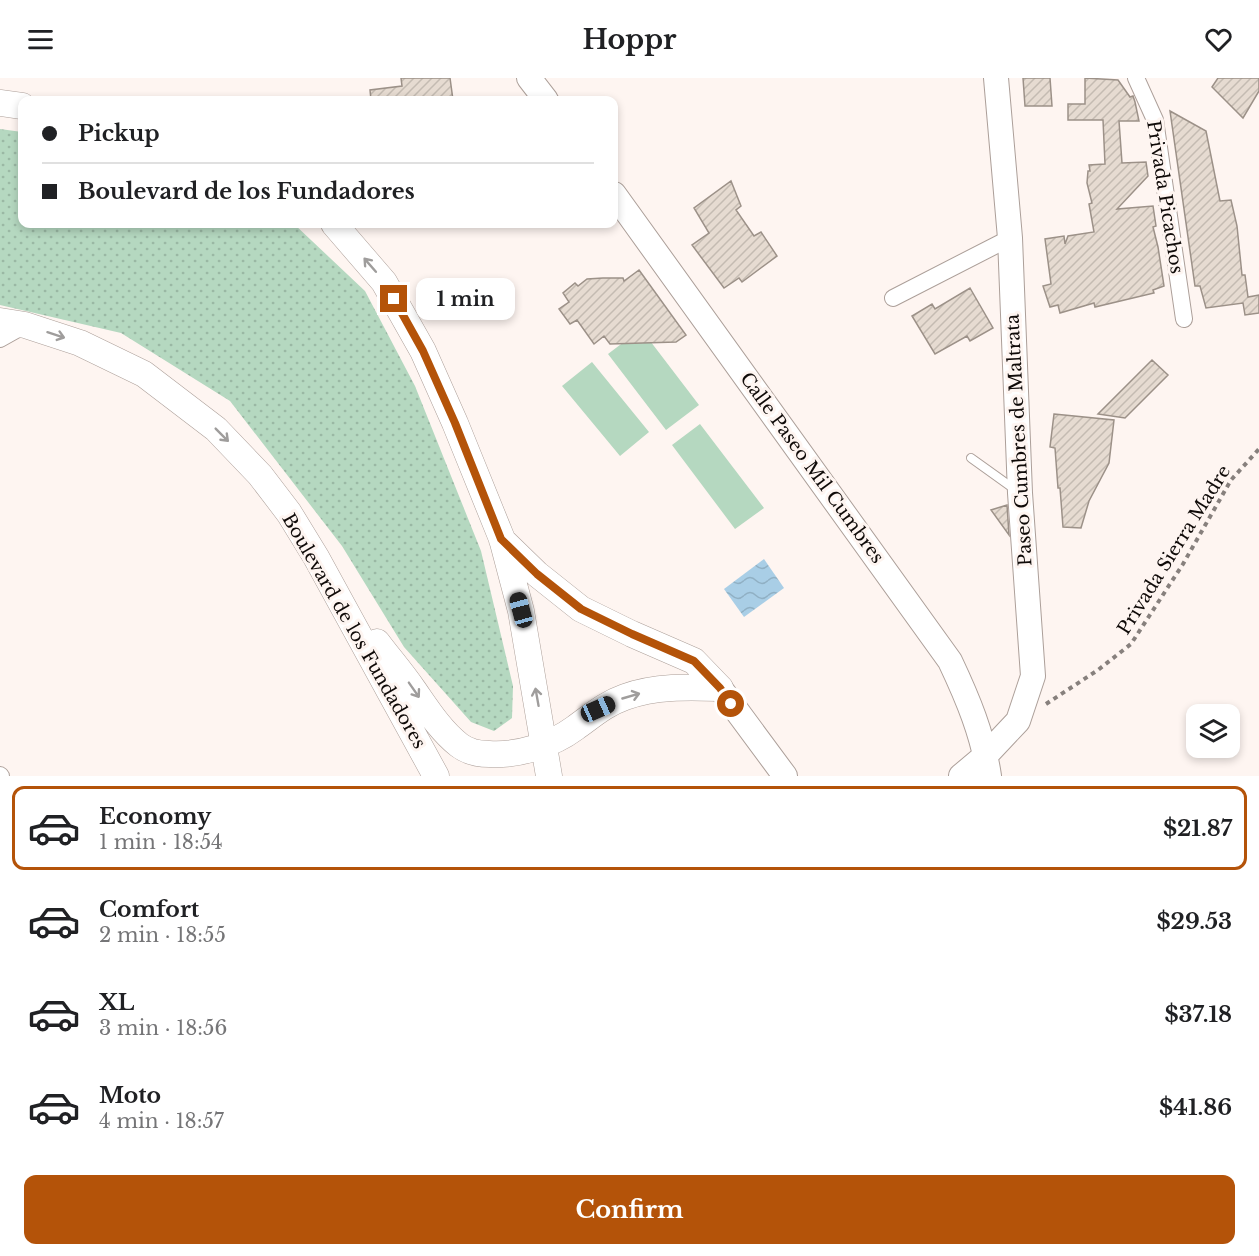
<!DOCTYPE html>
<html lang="en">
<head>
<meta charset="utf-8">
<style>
	:root { --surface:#fff; --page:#f6f6f6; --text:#202124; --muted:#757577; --line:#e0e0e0; --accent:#b45309 }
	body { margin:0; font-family:"Libre Baskerville",serif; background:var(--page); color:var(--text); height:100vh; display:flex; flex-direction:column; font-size:22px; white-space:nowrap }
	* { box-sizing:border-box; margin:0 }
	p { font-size:20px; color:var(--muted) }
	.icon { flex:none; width:33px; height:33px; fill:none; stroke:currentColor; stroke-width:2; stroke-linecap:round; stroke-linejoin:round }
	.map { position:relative; height:698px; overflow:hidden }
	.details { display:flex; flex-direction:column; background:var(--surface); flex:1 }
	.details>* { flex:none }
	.top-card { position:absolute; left:18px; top:18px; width:600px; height:132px; border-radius:12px; box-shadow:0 3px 9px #0003; display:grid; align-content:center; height:132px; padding:0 24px; background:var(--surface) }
	.fabs { position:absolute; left:1186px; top:626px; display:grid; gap:12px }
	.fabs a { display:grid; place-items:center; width:54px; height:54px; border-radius:12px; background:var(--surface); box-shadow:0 3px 9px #0003; font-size:30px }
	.end { position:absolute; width:27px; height:27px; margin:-14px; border:8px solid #b45309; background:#fff; box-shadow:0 0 0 3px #fff }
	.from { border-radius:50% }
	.bubble { position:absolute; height:42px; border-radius:12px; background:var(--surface); box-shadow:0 3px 9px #0003; font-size:20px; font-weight:800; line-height:42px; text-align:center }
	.car { position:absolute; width:18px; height:36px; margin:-18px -9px; border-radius:8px; box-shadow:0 0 4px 2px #0007; background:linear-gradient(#222 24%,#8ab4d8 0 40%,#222 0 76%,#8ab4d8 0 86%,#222 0) }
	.top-card b { display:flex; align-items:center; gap:21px; height:57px; font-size:22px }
	.top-card b+b { border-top:2px solid var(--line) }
	.top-card i { width:15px; height:15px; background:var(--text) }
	ul { padding:10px 0 0; list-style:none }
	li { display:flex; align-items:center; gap:18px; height:84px; margin:0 12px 9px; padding:0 12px; border:3px solid transparent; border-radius:12px }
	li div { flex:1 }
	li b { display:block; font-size:22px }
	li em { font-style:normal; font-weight:800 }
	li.on { border-color:var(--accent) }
	li>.icon { width:54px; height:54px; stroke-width:1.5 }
	.cta { display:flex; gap:12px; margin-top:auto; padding:12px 24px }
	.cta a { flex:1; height:69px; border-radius:12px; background:var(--accent); color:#fff; font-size:24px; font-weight:800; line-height:69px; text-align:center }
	header { display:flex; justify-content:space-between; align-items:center; height:78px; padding:0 24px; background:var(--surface); font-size:27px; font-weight:800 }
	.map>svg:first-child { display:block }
	.grass { fill:url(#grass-dots) }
	.pitch { fill:#b5d8c0 }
	.water { fill:url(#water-waves) }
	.building { fill:url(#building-hatch); stroke:#9c9188; stroke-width:1.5 }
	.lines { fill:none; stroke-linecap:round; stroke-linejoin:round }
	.lane-casing { stroke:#ac9f99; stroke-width:10 }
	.street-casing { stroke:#ac9f99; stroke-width:18 }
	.secondary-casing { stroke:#ac9f99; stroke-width:26 }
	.primary-casing { stroke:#ac9f99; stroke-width:27 }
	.path { stroke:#87807d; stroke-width:4; stroke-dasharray:4.5 4.5; stroke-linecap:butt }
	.lane { stroke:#fff; stroke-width:8 }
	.street { stroke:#fff; stroke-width:16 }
	.secondary { stroke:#fff; stroke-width:24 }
	.primary { stroke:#fff; stroke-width:26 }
	.oneway { stroke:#9f9d9c }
	.route { stroke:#b45309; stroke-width:8 }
	.labels { text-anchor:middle; stroke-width:6; stroke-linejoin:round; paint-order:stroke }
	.street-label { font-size:18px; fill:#0f0a08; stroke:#fef5f1 }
</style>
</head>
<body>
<header><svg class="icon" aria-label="menu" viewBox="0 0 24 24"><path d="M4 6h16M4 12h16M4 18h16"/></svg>Hoppr<svg class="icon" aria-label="heart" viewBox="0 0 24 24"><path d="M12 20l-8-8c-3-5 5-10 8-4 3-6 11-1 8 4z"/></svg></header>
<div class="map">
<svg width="1259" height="698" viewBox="0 0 1259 698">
	<defs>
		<pattern id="grass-dots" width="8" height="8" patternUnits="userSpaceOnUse" patternTransform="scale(1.5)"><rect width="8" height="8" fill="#b5d8c0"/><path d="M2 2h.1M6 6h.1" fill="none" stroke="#9ab8a4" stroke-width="1.8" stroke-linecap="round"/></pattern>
		<pattern id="water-waves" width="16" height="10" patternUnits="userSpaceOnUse" patternTransform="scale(1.5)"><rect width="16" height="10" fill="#a9cee6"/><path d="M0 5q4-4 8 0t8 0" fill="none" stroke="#90b0c4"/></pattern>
		<pattern id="building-hatch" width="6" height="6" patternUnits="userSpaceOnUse" patternTransform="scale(1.5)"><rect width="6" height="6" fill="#e6dbd1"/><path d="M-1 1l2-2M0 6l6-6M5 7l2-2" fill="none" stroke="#c4bbb2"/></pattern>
	</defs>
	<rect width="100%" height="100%" fill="#fef5f1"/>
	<!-- grass -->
	<path class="grass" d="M0 51 22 54V146H294L365 213 415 308 481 473 513 608 512 640 494 653 471 644 404 569 342 468 230 323 121 255 0 227Z"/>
	<!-- pitch -->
	<path class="pitch" d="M641 251 699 327 666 352 608 276Z
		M592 284 649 354 620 378 562 308Z
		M700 346 764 430 735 451 672 367Z"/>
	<!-- water -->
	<path class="water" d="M764 481 784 510 744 539 724 511Z"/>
	<!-- building -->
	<path class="building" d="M401 0H450L453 22H371L370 12 402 8Z
		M1023 0H1050L1052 28H1025Z
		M1085 0 1118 2 1130 19 1133 18 1135 24 1139 43H1119L1122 85 1146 84 1148 98 1117 131 1153 128 1156 148 1153 149 1158 169 1164 208 1153 212 1154 215 1095 229 1094 225 1060 235 1058 227 1050 229 1043 208 1051 206 1045 161 1064 158 1065 166 1068 158 1094 154 1089 126 1092 125 1087 105 1088 93H1090L1089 87 1105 86 1103 42H1068V26H1085Z
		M1218 0H1259V13L1243 40 1212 9Z
		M1170 33 1206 53 1220 123 1231 122 1237 148 1242 197H1245L1248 219 1259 217V235L1245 237 1243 225 1206 230 1200 208H1195Z
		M731 103 741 128 736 132 754 158 761 154 777 178 742 204 739 200 724 210 692 167 709 155 694 130Z
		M639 192 686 257 676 264 610 266 604 258 594 266 577 242 570 246 559 231 569 224 563 215 575 205 578 208 587 201 603 200H623L624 203Z
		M970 210 993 250 970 263 967 258 935 276 912 238 932 226 935 231Z
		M1152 282 1168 297 1125 340 1098 336Z
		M1054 336 1114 342 1109 385 1089 423 1081 450 1063 449 1060 410H1058L1055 370 1050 369Z
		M1007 427 1009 457 991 432Z"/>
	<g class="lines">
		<defs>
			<path id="lane" d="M971 380 1017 413"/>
			<path id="street" d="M1136 0 1155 42 1184 241
				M893 220 1010 160
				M0 261 25 247
				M0 697 1 698"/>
			<path id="secondary" d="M529 0 546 22
				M614 116 950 583C968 621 983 657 989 698
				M720 610 785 698
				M961 698 986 677 1018 643 1033 598 1020 415 1010 160 996 0"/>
			<path id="primary" d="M0 25 22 28
				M334 146 384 204 423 273 455 345 502 461 521 533 549 698
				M0 243 25 247 80 265 144 296 216 351 260 397 289 435 316 479 436 698
				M502 462 537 496 581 531 632 556 694 583 720 610
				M377 564C389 580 402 595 413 611 427 631 440 652 459 667 468 674 479 676 489 676 518 678 552 667 575 650 592 638 605 626 625 619 655 608 688 609 720 610"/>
		</defs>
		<!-- lane casing -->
		<use href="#lane" class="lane-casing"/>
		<!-- street casing -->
		<use href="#street" class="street-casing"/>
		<!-- secondary casing -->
		<use href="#secondary" class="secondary-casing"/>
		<!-- primary casing -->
		<use href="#primary" class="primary-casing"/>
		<!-- path -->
		<path class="path" d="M1046 626 1098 592 1131 566 1183 486 1231 402 1259 371"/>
		<!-- lane -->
		<use href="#lane" class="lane"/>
		<!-- street -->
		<use href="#street" class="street"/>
		<!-- secondary -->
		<use href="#secondary" class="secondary"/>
		<!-- primary -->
		<use href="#primary" class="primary"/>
	</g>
	<!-- one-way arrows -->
	<defs><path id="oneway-shaft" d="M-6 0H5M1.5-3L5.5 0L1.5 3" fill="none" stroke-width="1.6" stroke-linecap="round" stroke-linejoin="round" transform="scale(1.5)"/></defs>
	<g class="oneway">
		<use href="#oneway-shaft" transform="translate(370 187) rotate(-131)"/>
		<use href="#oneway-shaft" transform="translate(56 257) rotate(18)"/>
		<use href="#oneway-shaft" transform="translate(222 357) rotate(45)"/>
		<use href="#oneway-shaft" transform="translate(414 612) rotate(55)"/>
		<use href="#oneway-shaft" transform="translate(631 618) rotate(-16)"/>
		<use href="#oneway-shaft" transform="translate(537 619) rotate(-100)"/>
	</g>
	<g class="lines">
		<!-- route -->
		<path class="route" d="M394 221 423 273 455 345 501 461 537 496 581 531 632 556 694 583 720 610 731 626"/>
	</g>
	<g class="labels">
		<!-- street labels -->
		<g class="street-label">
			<text transform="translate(1165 119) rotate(81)" y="6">Privada Picachos</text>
			<text transform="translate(1019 362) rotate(-93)" y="6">Paseo Cumbres de Maltrata</text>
			<text transform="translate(812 390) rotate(54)" y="6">Calle Paseo Mil Cumbres</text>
			<text transform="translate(1174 472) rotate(-58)" y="6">Privada Sierra Madre</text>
			<text transform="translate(354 553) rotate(60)" y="6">Boulevard de los Fundadores</text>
		</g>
	</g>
</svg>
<div class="fabs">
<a><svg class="icon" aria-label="layers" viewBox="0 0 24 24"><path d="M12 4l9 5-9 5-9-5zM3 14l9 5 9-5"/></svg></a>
</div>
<i class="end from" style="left:731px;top:626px"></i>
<i class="end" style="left:394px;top:221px"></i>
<div class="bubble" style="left:416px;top:200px;width:99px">1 min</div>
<i class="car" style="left:521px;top:532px;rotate:345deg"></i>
<i class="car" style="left:598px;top:631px;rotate:66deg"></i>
<div class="top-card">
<b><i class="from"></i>Pickup</b>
<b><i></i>Boulevard de los Fundadores</b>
</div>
</div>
<section class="details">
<ul>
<li class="on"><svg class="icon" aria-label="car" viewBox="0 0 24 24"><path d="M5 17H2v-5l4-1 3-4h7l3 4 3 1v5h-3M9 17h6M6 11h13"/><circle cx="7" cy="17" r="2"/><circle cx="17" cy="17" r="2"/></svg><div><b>Economy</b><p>1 min · 18:54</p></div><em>$21.87</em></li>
<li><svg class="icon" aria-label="car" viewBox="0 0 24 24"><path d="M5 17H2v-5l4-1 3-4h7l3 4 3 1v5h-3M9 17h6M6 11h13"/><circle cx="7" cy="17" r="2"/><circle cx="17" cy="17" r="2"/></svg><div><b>Comfort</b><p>2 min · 18:55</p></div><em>$29.53</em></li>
<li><svg class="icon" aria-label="car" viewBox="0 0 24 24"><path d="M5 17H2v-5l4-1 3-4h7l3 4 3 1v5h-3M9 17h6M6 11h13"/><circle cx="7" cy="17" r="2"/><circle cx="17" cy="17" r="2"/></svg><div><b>XL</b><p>3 min · 18:56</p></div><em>$37.18</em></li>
<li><svg class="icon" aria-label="car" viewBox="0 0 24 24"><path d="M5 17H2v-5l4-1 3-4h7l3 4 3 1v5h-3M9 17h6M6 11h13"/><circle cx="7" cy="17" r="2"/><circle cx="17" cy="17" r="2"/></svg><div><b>Moto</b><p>4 min · 18:57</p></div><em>$41.86</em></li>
</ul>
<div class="cta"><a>Confirm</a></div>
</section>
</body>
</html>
